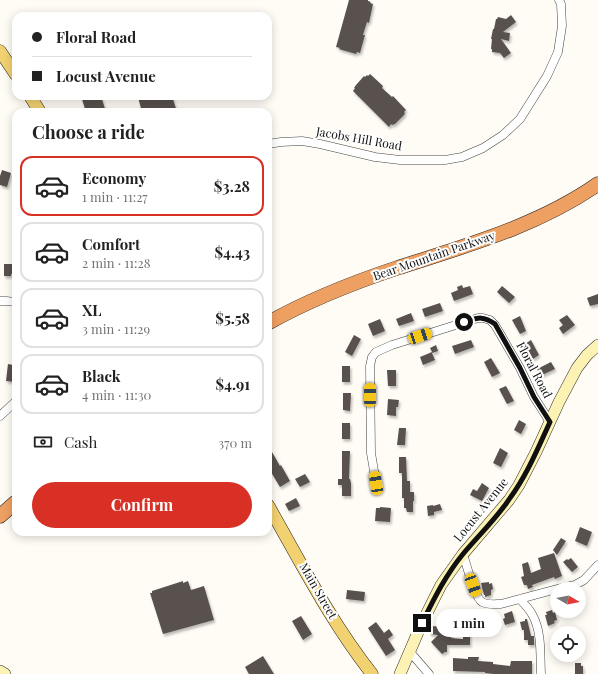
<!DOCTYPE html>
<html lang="en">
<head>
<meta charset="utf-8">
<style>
	:root { --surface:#fff; --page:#f2f2f2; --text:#222; --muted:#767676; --line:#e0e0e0; --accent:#d93025 }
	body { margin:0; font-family:"Playfair Display",serif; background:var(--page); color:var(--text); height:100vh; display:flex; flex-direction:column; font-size:15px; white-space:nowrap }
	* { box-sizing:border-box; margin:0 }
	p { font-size:13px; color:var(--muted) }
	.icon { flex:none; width:22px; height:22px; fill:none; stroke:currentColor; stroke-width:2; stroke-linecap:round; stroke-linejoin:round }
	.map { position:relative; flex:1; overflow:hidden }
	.drawer { position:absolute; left:12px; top:108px; width:260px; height:428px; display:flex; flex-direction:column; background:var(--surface); border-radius:12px; box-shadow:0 2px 10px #0003 }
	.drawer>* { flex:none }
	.banner { position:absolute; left:12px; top:12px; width:260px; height:88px; border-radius:12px; box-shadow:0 2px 10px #0003; display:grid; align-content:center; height:88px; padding:0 20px; background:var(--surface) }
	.needle { width:26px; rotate:99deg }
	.tools { position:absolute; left:550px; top:582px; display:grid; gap:8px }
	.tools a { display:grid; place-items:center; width:36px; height:36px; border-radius:50%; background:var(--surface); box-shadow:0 2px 10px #0003; font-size:20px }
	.end { position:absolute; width:18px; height:18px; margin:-9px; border:5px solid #101010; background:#fff; box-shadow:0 0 0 2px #fff }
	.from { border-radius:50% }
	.bubble { position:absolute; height:28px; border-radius:14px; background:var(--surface); box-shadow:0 2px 10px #0003; font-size:13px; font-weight:700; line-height:28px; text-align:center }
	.car { position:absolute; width:12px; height:24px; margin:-12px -6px; border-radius:5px; box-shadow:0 0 3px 1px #0007; background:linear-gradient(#f5c518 24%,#345 0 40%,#f5c518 0 76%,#345 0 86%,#f5c518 0) }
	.banner b { display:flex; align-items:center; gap:14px; height:38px; font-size:15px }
	.banner b+b { border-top:1px solid var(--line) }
	.banner i { width:10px; height:10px; background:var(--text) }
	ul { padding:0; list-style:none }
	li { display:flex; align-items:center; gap:12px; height:60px; margin:0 8px 6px; padding:0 12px; border:2px solid var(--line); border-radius:12px }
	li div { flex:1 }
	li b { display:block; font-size:15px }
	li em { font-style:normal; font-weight:700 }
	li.selected { border-color:var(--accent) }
	li>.icon { width:36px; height:36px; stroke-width:1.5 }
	h2 { padding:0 20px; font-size:18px; line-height:48px }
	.pay { display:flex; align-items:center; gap:10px; height:44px; padding:0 20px; font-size:15px }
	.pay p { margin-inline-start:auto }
	.primary-button { display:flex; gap:8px; margin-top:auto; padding:8px 20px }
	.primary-button a { flex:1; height:46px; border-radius:24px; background:var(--accent); color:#fff; font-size:16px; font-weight:700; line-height:46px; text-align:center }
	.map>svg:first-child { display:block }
	.building { fill:#59514d; filter:url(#shadow) }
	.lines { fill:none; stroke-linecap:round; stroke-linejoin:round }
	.street-casing { stroke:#434343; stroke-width:9 }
	.secondary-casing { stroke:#323232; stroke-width:12 }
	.primary-casing { stroke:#212121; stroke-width:13 }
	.highway-casing { stroke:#212121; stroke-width:15 }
	.street { stroke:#fff; stroke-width:8 }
	.secondary { stroke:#fbf2b3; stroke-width:11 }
	.primary { stroke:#f2d171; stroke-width:12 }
	.highway { stroke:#eea063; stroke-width:14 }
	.route { stroke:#101010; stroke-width:5 }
	.labels { text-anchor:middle; stroke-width:4; stroke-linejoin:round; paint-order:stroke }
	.street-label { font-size:12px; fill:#101010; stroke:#fff }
</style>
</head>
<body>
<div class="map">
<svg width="598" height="674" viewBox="0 0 598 674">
	<defs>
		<filter id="shadow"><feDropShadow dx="1.5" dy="2.5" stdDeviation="1" flood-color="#0004"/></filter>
	</defs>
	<rect width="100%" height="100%" fill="#fefcf4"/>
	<!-- building -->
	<path class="building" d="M349 0H368V1L371 2 370 3 373 4 369 23 367 22 363 35H365L360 53 357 52 356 54 342 50 339 49 340 48 336 47Z
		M511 15 516 22 503 32 510 33 509 41 501 39 511 53 504 58 500 53 492 52V49H491L492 39H491L493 29H494L496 19H497L498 17 506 19Z
		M370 74 383 86 382 88 392 97 393 96 406 110 404 112 405 113 404 115 395 124 392 125 391 124 389 127 353 91 355 88H354L356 85 364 76 365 77 367 75 368 76Z
		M81 96H101L106 112H86Z
		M142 96H172L177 112H142L138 97Z
		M2 170 11 173 7 187 0 185V176Z
		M4 264H16V274H11V276H4Z
		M462 285 463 288 470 286 473 294 454 301 451 293 458 290 457 287Z
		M502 286 515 297 509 303 497 292Z
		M598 294V304L590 306 587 298Z
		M440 303 443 311 425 317 422 309Z
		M411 313 414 321 399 326 396 319Z
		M567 315 575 325 563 334 559 328 563 325 559 320Z
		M520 316 526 331 520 334 512 320Z
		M380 319 385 331 373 336 368 324Z
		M354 335 361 339 352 356 345 352Z
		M471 340 474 347 455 354 452 346Z
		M531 340 539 355 533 359 525 344Z
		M436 345 438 351 432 353 435 360 423 365 420 357 432 352 430 348Z
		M491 358 500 373 492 377 484 362Z
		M551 362 555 369 540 376 537 369Z
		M8 364 13 365V369H16V382L6 381Z
		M342 366H350V382H342Z
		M387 370H396V386H388Z
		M506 386 514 401 507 404 499 389Z
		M343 393H351L350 411 343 410Z
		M388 399 399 400 398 407H396V416L387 415Z
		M519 420 526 424 521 434 514 430Z
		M342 423H350V439H342Z
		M399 428H406L405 445H397Z
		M500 448 508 453 501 467 493 463Z
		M342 451H350L349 479H350L351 483V496H342V485H338V479H342Z
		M272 452 280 466 281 465 290 481 280 487 268 467V454Z
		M399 457H406L407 481H410V492H414V501H413V512H407L406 508H404V498H402V473H399Z
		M305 474 310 482 300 487 295 479Z
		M482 483 489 488 482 501 470 495 473 489 477 491Z
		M296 498 300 506 289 511 285 504Z
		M440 504 442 510 434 512V515L428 516 427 506 433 505V506Z
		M380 507 391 508 390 522 375 521 376 508H380Z
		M580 527 592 532 587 546 575 541Z
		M561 538 566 541 557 555 553 550Z
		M554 553 562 576 555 579 554 577 532 585 533 587 528 589 527 585H524L521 577 524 576 522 564 528 562 531 573 541 569 538 558Z
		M571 558 578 567 572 572 563 562 567 559 568 560Z
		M183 581V583L188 581 191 590 204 586 214 620 163 634 150 593H152V591Z
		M489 582V584L492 583 493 589 491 590V595L485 597V595H484L481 583Z
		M347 590 365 592 364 601 346 599Z
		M552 610 553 613 555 612 557 620 554 621 555 623 548 626 545 615H547L546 612Z
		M512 611 515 622 505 625 503 619 505 618 504 614Z
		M301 616 312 634 303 640 292 621Z
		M525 619H527L531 636H534V645H528V640H524V630H522L520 622 525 621Z
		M376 622 384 633 389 629 393 635 388 639 395 650 386 656 368 628Z
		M430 626 452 627 451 638 463 639V632H470V645H447V652H445L442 654 431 642 438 635 430 634Z
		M263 656 274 674H249L245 667Z
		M468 657H479L478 661 493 662V664L510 666 511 661H532V674H494L485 673V672L453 671V658L468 659Z
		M575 663H581V666H583V674H575Z"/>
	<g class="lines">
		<defs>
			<path id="street" d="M268 144 281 142 302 141 320 144 375 157 400 160H445L462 157 483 148 503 135 520 119 547 76 558 52 562 26 561 4 559 0
				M0 301H6L16 302
				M0 416 16 401
				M376 483 371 453 370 366 372 357 376 352 392 345 478 318H483L490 320 495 325 520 368 534 397 550 422
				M463 554C466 563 475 598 482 602 486 605 495 604 501 604L557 589
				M558 589 575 585 584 580 598 565
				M520 599C524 604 530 609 533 616 542 633 540 655 541 674
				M410 652 429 674"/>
			<path id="secondary" d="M0 671 5 674
				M400 674 422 623 441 585 463 554 509 500 519 485 536 452 559 402 577 368 587 355 598 345"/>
			<path id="primary" d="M0 51 16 75
				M30 96 40 112
				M268 505C301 563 331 622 372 674"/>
			<path id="highway" d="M268 323C309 300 352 283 397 268 465 246 538 226 598 184
				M0 516 16 502"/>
		</defs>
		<!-- street casing -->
		<use href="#street" class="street-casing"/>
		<!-- secondary casing -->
		<use href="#secondary" class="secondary-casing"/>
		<!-- primary casing -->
		<use href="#primary" class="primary-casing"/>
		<!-- highway casing -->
		<use href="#highway" class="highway-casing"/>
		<!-- street -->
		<use href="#street" class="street"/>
		<!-- secondary -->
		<use href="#secondary" class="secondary"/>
		<!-- primary -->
		<use href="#primary" class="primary"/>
		<!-- highway -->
		<use href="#highway" class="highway"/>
	</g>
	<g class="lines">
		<!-- route -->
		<path class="route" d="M422 623C434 599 445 576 463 554 478 536 497 518 510 498 527 475 538 448 550 422L534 397 520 368 495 324C483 315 477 318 464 322"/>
	</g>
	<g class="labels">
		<!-- street labels -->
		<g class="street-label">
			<text transform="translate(359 139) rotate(10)" y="4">Jacobs Hill Road</text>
			<text transform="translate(434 256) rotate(-19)" y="4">Bear Mountain Parkway</text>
			<text transform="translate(534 370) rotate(62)" y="4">Floral Road</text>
			<text transform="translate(481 510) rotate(-51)" y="4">Locust Avenue</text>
			<text transform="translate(318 591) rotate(60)" y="4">Main Street</text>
		</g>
	</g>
</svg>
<div class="tools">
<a><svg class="needle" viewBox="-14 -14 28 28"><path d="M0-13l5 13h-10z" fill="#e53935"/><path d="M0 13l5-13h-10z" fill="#767676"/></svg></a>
<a><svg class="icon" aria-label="locate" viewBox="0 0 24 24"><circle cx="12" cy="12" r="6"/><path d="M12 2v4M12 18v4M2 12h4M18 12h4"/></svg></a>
</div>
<i class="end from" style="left:464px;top:322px"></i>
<i class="end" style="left:422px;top:623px"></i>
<div class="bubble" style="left:436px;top:609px;width:66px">1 min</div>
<i class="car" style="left:420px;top:336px;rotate:72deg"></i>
<i class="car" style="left:370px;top:395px;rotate:0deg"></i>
<i class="car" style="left:376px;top:483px;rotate:351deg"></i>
<i class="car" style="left:473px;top:585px;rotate:160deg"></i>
<div class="banner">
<b><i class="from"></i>Floral Road</b>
<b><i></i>Locust Avenue</b>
</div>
<section class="drawer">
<h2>Choose a ride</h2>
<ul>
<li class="selected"><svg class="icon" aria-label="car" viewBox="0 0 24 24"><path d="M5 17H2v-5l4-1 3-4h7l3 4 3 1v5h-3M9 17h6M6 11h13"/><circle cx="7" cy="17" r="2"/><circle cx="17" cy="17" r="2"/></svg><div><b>Economy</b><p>1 min · 11:27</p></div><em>$3.28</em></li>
<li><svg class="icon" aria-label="car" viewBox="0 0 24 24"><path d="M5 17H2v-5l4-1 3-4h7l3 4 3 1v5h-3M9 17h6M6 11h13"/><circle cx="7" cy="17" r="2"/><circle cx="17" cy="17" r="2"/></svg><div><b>Comfort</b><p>2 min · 11:28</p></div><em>$4.43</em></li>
<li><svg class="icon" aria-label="car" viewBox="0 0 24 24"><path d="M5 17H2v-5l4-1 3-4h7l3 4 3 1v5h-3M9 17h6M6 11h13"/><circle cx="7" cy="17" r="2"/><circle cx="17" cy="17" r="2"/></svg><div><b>XL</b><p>3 min · 11:29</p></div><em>$5.58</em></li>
<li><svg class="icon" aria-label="car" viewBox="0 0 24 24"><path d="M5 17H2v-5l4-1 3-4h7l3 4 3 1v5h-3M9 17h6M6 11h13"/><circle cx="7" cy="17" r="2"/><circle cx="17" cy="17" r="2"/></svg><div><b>Black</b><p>4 min · 11:30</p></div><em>$4.91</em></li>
</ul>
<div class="pay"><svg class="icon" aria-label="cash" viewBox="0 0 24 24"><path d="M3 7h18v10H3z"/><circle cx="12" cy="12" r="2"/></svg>Cash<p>370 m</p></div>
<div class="primary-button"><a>Confirm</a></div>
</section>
</div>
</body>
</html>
